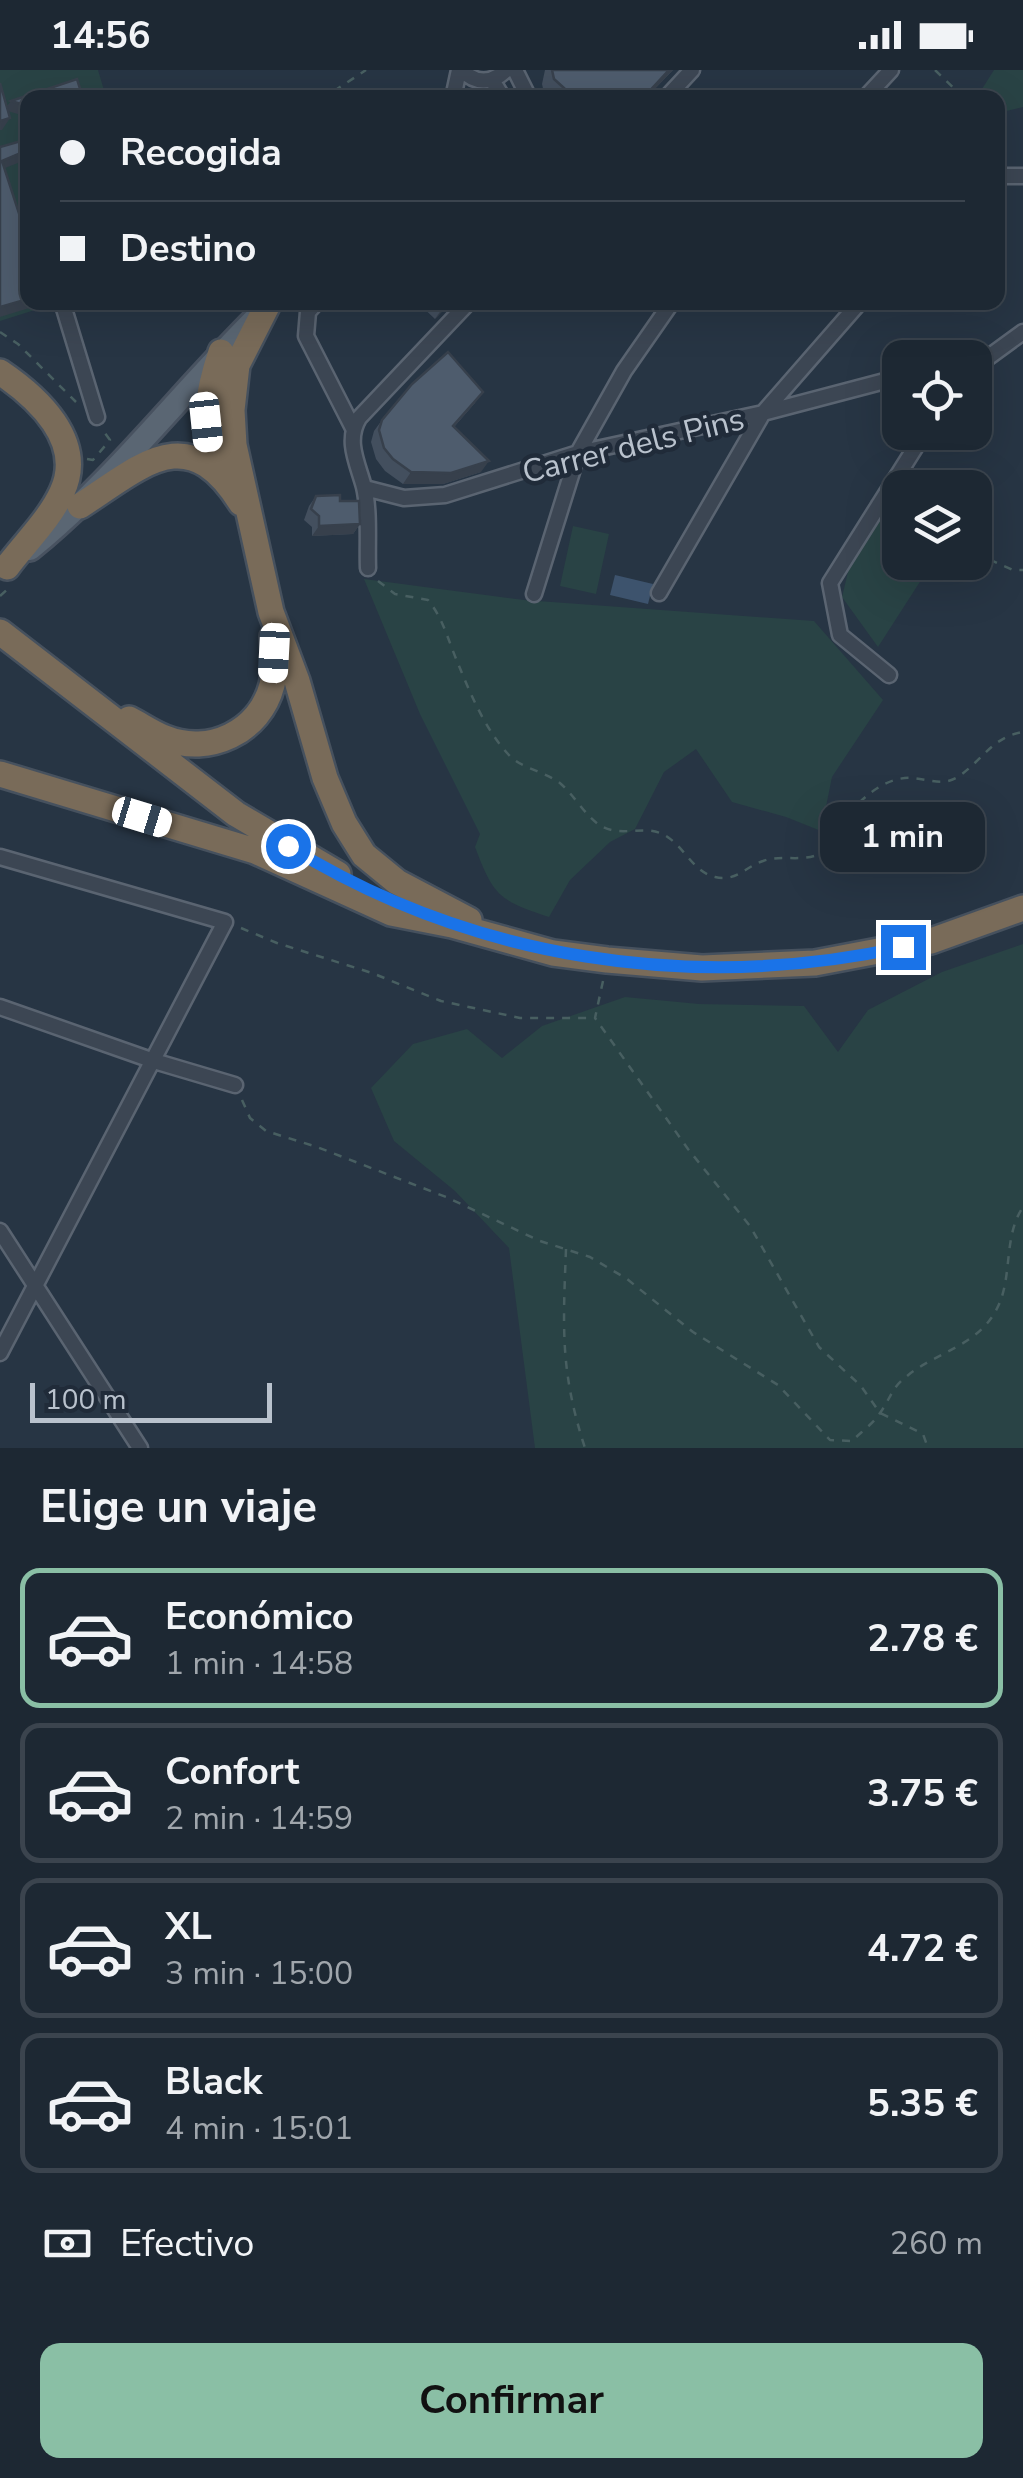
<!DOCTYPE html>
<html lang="es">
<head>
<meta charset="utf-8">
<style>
	:root { --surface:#1d2833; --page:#2a343f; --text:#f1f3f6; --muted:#a0a6ac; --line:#3b444e; --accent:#8abfa5 }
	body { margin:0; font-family:"Nunito Sans",sans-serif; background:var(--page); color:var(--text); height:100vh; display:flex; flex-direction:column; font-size:38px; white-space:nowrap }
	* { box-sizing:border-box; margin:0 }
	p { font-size:32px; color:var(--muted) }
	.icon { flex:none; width:55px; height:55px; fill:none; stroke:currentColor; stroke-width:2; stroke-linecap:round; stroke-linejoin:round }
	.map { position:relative; height:1378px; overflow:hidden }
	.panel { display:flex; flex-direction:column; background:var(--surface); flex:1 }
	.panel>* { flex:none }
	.guide { position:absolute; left:20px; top:20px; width:985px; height:220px; border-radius:20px; box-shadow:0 10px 40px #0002,0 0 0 2px var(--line); display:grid; align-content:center; height:220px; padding:0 40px; background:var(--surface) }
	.controls { position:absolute; left:882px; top:270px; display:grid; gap:20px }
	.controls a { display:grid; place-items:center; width:110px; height:110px; border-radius:20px; background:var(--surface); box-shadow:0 10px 40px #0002,0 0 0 2px var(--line); font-size:50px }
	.scale { position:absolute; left:30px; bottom:25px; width:242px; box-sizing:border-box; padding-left:10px; border:5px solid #b9c2cd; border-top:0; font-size:28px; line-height:35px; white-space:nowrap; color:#b9c2cd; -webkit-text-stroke:8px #202b39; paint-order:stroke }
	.end { position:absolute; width:45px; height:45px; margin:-22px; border:12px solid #1a73e8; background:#fff; box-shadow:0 0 0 5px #fff }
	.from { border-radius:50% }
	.bubble { position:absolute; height:70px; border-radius:20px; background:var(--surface); box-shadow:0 10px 40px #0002,0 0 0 2px var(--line); font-size:32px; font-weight:700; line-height:70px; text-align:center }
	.car { position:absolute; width:30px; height:60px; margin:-30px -15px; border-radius:12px; box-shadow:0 0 8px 2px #0007; background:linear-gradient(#fff 24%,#345 0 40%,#fff 0 76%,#345 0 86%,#fff 0) }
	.guide b { display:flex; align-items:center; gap:35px; height:95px; font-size:38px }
	.guide b+b { border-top:2px solid var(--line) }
	.guide i { width:25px; height:25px; background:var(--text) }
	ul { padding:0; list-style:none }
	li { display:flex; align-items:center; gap:30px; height:140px; margin:0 20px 15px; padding:0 20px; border:5px solid var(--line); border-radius:20px }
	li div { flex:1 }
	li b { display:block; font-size:38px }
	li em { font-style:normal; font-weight:700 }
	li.on { border-color:var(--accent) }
	li>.icon { width:90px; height:90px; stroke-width:1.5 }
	h2 { padding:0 40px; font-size:45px; line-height:120px }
	.pay { display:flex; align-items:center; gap:25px; height:110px; padding:0 40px; font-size:38px }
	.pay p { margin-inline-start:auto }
	.cta { display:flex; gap:20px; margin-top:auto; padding:20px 40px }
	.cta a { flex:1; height:115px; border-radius:20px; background:var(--accent); color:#111; font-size:40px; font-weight:700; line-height:115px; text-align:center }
	.status { display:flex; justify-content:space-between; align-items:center; height:70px; padding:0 50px; background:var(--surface); direction:ltr }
	.status svg { height:28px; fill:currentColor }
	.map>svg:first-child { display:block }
	.green { fill:#294345 }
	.water { fill:#3d536d }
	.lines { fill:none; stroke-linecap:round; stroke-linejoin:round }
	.street-casing { stroke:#5a6471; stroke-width:19 }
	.primary-casing { stroke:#485260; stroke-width:28 }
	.highway-casing { stroke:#46515e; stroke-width:30 }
	.path { stroke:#485f61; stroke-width:2.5; stroke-dasharray:8 8; stroke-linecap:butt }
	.street { stroke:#3c4653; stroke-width:14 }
	.primary { stroke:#5a6673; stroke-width:22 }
	.highway { stroke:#796b59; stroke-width:25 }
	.wall { fill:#434f5e }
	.shaded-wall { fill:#37404c }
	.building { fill:#4e5c6d; stroke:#37404c; stroke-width:2.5 }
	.route { stroke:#1a73e8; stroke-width:12 }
	.labels { text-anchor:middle; stroke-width:9; stroke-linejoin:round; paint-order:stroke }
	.street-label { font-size:32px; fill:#b9c2cd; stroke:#202b39 }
</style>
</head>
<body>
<div class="status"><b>14:56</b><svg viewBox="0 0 49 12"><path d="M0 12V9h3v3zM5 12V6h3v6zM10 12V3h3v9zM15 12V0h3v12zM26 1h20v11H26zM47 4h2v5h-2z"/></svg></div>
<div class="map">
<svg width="1023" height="1378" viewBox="0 0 1023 1378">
	<rect width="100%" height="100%" fill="#273544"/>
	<!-- green -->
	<path class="green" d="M0 0H98L106 27 28 28V232L57 233 0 251Z
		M994 0H1023V37L998 43V28L977 27Z
		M884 444 900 448V492L932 493 878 577 842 527 853 481Z
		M573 456 609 464 596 524 560 516Z
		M364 509 524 530 814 551 883 630 832 707 821 761 786 747 732 732 696 679 664 702 635 759 610 772 570 810 549 847C499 830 494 827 475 777L480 764 420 644Z
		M1023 874V1378H535L509 1178 455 1121 394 1071 371 1018 413 974 467 959 502 988 542 956 625 927 699 934 804 936 838 982 868 940 942 902Z"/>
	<!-- water -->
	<path class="water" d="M615 505 653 514 648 534 610 525Z"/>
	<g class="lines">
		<defs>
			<path id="street" d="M462 0C475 14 492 14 506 0
				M515 0 529 28
				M492 10 503 28
				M453 28 459 0
				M666 28 692 0
				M865 28 891 0
				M998 106H1023
				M62 232 97 347
				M317 232 308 242 306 266 353 358
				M975 297 1023 262
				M365 418 404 428 445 425 578 383 763 343 900 307
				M879 435 900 440
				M368 498C367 473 370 442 364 417 358 394 345 371 359 348L469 232
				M659 523 763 343 860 232
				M534 524 578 383 624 301 672 232
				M889 605 840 565 830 513 925 362
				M0 787 225 852 0 1283
				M0 937 154 991 235 1015
				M0 1161 140 1378"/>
			<path id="primary" d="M30 479C115 410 181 322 259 245"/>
			<path id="highway" d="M267 236 237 295 232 340 234 375 271 542 297 611 325 708 344 753 364 785 397 812 469 850
				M0 302C37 327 86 371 62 422 50 449 24 474 7 497
				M215 399C201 359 208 321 221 282
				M80 436C143 395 188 349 241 433
				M0 562 236 744 338 804
				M129 649C141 655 152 663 165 668 209 686 260 662 272 615 276 600 274 582 273 567
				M0 704 255 781 391 843 452 855 553 883 607 890 702 898 815 893 931 871 1023 838"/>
		</defs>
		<!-- street casing -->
		<use href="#street" class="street-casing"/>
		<!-- primary casing -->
		<use href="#primary" class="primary-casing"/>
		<!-- highway casing -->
		<use href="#highway" class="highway-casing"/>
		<!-- path -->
		<path class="path" d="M935 0 964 28
			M334 21 366 0
			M287 240 294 232
			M0 262 18 274 76 332
			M87 389 93 390 110 370 104 362
			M975 483 1013 500H1023
			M378 511 395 524 428 530C443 548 448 570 457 591 470 623 485 659 508 684 521 699 545 701 561 714 575 726 587 749 603 757 625 768 648 752 669 768 685 779 694 802 715 807 736 812 745 797 763 791 784 783 810 796 829 777 837 769 840 754 848 745 863 726 888 706 912 708 927 709 942 716 956 708 982 692 991 667 1023 662
			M0 526 10 517
			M241 858 277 873 372 903 441 931 520 948H593
			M603 911 595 948 688 1079 750 1156 819 1277 861 1316 880 1343 923 1364 928 1378
			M242 1030 250 1048 266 1061 317 1077 446 1127 540 1171 590 1187 627 1209 693 1262 778 1315 830 1370 852 1371C861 1362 873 1354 880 1343 891 1328 891 1318 907 1306 935 1283 976 1276 995 1242 1014 1211 1002 1168 1023 1137
			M566 1179C563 1258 560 1301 585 1378"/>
		<!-- street -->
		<use href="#street" class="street"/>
		<!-- primary -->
		<use href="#primary" class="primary"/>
		<!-- highway -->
		<use href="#highway" class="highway"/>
	</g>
	<!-- wall -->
	<path class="wall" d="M545 0H673L646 28H549L544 23 542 14Z
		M417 232H451L435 249Z
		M475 333 454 357 481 402 443 414H403L385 401 376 389 371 372 374 361 382 350Z
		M316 426 340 431 360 454 353 464 312 466V457L304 450 309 436Z"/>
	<!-- shaded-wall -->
	<path class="shaded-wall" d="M669 0H673L646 28H643Z
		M11 31 28 36V47L4 40Z
		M10 48 2 60H0V51Z
		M28 80V89L0 100 2 91Z
		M28 229V232H49L0 247V237Z
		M447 232H451L435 249 444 236Z
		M483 322 475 333 444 367 453 356Z
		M489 391 481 402 443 414H403L411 402Z
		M360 454 353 464 312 466 319 456Z"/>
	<!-- building -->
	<path class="building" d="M552 0H669L643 28H575L554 9Z
		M77 9 83 28H28V36L11 31Z
		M0 13 10 48 0 51Z
		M28 69V80L2 91 28 171V229L0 237V77Z
		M448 282 483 322 453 356 489 391 451 403 411 402 393 389 384 378 379 360 382 350 412 314Z
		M340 425V431H359L360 454 319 456V446L311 439 316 426Z"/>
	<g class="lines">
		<!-- route -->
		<path class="route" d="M288 776C473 890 692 923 903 877"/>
	</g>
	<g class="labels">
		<!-- street labels -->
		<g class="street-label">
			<text transform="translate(633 375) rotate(-14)" y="11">Carrer dels Pins</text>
		</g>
	</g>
</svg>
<div class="controls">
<a><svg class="icon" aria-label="locate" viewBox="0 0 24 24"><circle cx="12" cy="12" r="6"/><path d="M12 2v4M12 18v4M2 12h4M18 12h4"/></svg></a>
<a><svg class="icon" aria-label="layers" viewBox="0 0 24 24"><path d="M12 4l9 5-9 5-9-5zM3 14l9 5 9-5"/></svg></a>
</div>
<div class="scale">100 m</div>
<i class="end from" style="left:288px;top:776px"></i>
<i class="end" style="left:903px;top:877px"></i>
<div class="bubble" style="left:820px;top:732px;width:165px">1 min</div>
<i class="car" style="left:206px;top:352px;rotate:174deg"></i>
<i class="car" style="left:274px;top:583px;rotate:183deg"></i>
<i class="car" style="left:142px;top:747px;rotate:107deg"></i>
<div class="guide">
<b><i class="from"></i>Recogida</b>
<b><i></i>Destino</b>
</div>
</div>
<section class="panel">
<h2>Elige un viaje</h2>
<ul>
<li class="on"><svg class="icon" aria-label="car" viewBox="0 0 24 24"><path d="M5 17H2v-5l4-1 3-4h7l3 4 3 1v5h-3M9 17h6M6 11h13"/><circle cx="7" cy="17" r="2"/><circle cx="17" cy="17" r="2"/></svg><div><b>Económico</b><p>1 min · 14:58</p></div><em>2.78 €</em></li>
<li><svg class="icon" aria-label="car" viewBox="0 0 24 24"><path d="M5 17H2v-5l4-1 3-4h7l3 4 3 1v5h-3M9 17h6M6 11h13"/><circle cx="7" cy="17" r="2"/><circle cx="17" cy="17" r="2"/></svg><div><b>Confort</b><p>2 min · 14:59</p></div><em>3.75 €</em></li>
<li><svg class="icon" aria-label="car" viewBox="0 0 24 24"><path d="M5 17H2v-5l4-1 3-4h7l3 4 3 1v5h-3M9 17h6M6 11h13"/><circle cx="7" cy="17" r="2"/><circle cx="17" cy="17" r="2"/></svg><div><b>XL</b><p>3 min · 15:00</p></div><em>4.72 €</em></li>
<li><svg class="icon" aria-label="car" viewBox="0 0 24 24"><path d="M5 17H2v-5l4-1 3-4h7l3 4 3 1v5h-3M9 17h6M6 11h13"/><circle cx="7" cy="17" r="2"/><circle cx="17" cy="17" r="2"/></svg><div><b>Black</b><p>4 min · 15:01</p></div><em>5.35 €</em></li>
</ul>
<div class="pay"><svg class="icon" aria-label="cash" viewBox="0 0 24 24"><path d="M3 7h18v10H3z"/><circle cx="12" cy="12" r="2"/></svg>Efectivo<p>260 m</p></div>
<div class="cta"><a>Confirmar</a></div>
</section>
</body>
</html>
